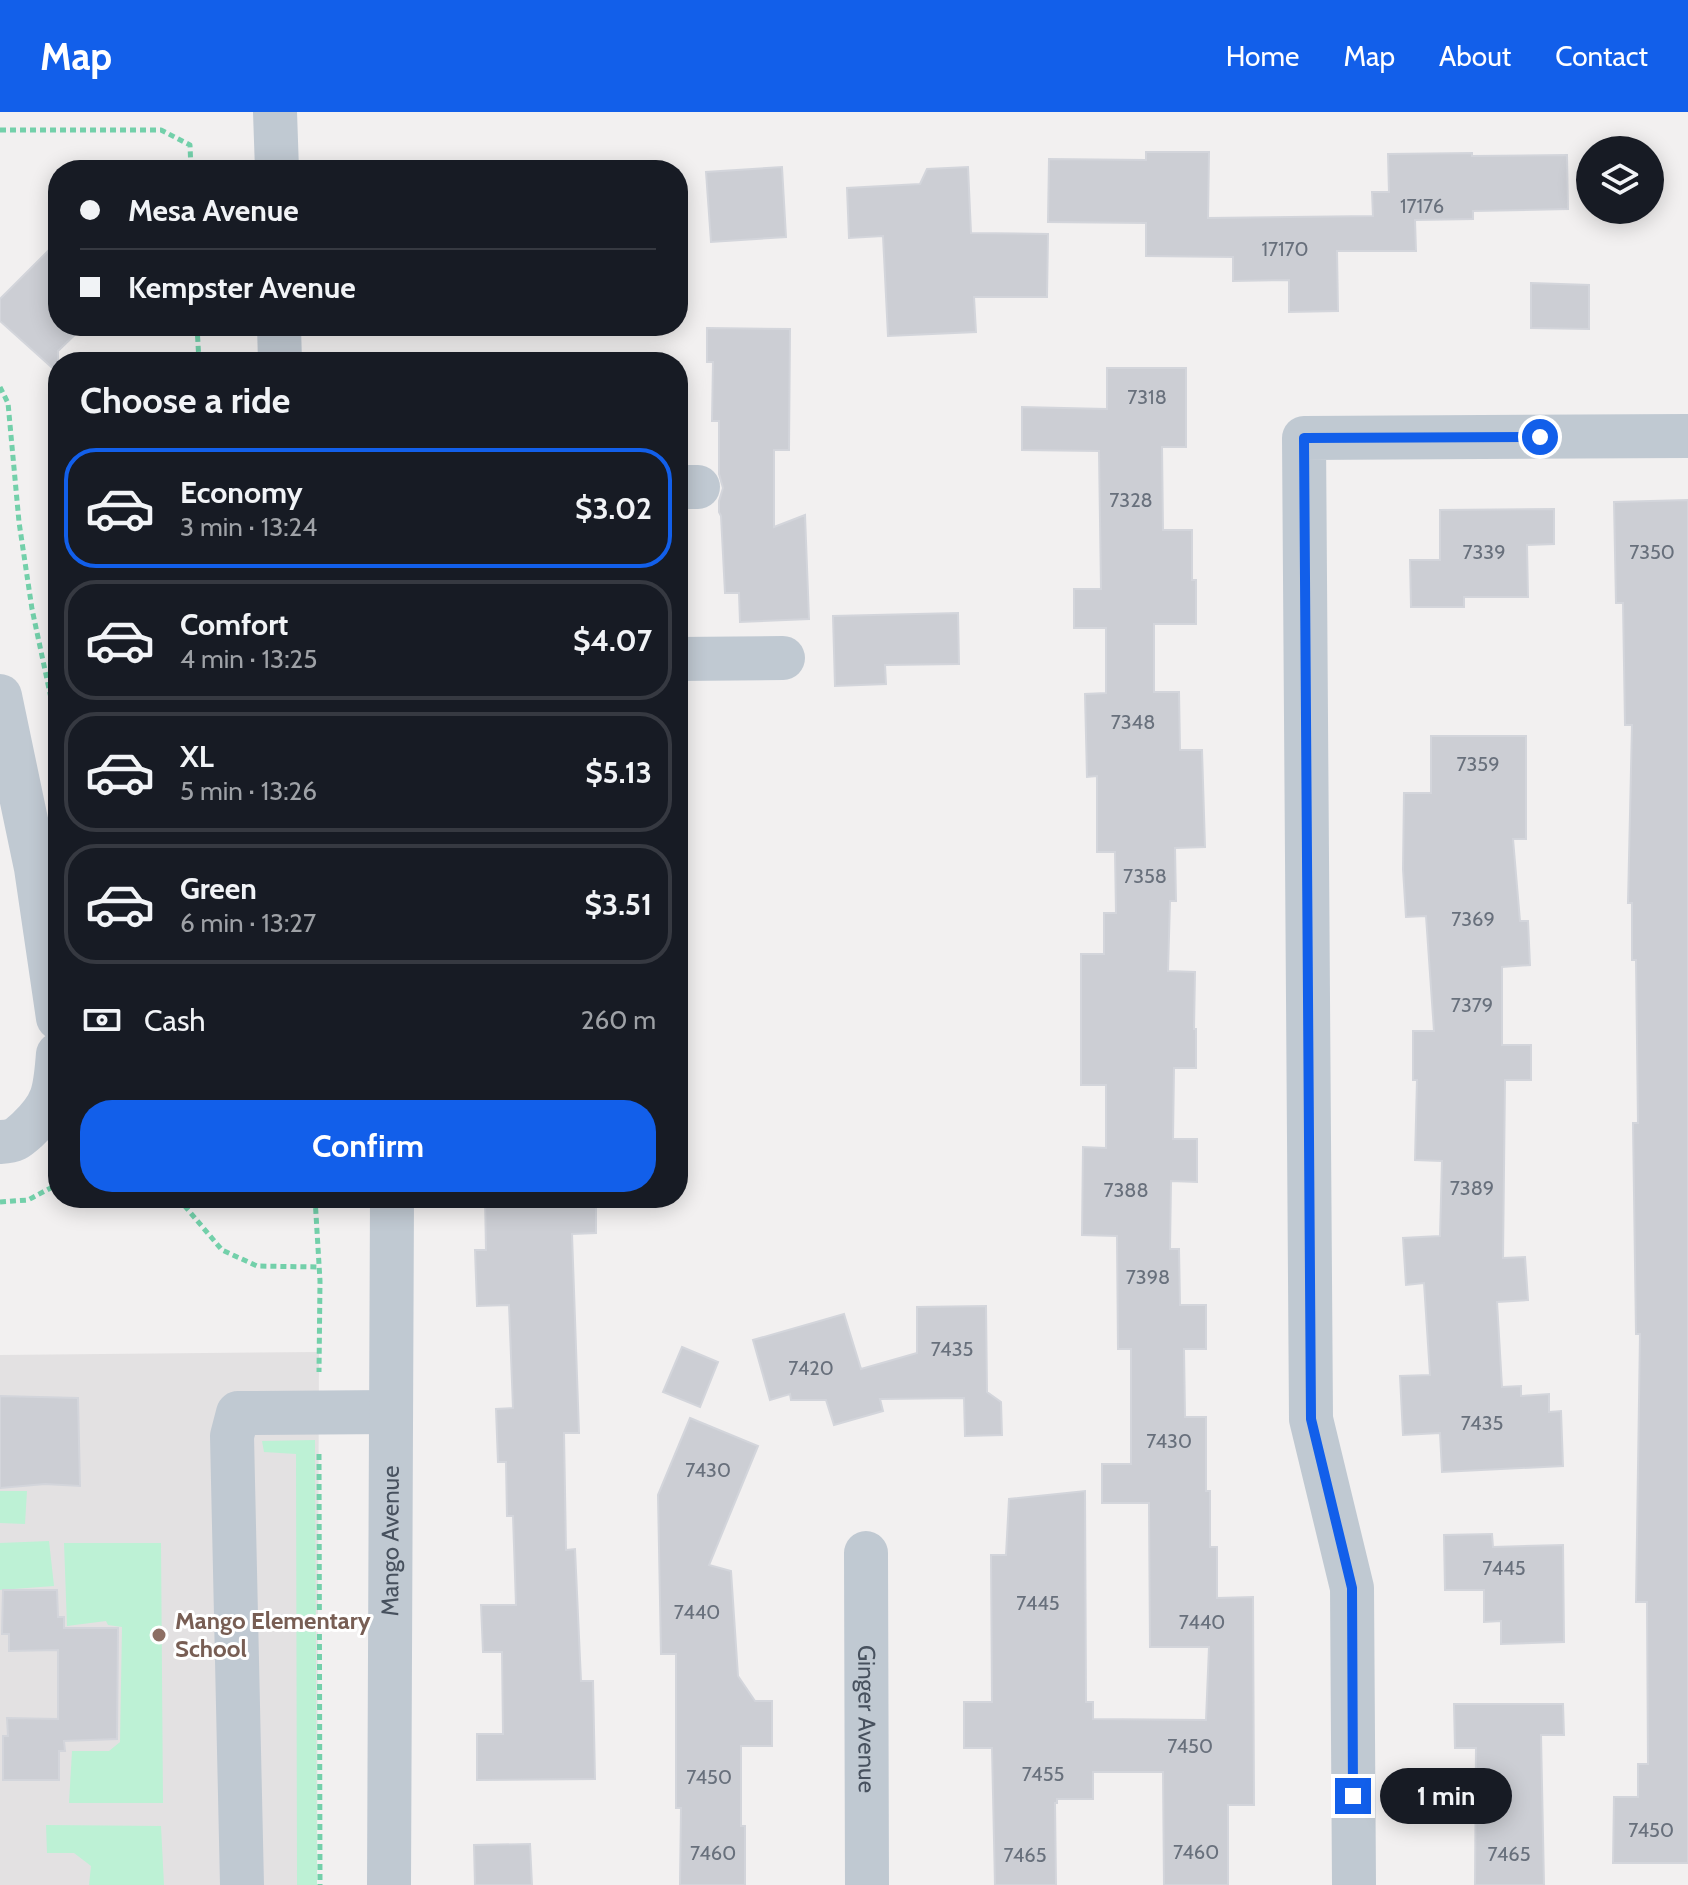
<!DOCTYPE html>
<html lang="en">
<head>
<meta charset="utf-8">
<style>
	:root { --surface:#171b24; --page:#242831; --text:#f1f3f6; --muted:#9ea1a6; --line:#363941; --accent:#125fea }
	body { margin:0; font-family:Cabin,sans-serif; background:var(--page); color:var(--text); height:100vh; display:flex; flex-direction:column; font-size:30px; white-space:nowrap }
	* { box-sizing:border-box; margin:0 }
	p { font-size:26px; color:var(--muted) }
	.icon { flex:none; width:44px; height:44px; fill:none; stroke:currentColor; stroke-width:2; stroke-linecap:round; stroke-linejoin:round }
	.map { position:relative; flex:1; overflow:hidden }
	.drawer { position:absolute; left:48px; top:240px; width:640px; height:856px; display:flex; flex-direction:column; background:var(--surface); border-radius:32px; box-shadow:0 4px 20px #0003 }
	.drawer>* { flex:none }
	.guide { position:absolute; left:48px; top:48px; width:640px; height:176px; border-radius:32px; box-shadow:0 4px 20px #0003; display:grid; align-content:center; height:176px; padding:0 32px; background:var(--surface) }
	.fabs { position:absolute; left:1576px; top:24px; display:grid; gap:16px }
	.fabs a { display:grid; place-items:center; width:88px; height:88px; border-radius:50%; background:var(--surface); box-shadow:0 4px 20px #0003; font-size:40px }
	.end { position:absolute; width:36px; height:36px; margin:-18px; border:10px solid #125fea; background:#fff; box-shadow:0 0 0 4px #fff }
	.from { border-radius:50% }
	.bubble { position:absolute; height:56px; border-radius:28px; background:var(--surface); box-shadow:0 4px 20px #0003; font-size:26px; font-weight:700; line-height:56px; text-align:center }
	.guide b { display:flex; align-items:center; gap:28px; height:76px; font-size:30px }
	.guide b+b { border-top:2px solid var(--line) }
	.guide i { width:20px; height:20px; background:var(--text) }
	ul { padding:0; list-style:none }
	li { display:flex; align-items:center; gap:24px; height:120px; margin:0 16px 12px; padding:0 16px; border:4px solid var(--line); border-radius:32px }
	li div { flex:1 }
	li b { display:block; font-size:30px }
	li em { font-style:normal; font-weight:700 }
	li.on { border-color:var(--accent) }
	li>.icon { width:72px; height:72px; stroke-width:1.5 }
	h2 { padding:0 32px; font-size:36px; line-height:96px }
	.pay { display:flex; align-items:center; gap:20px; height:88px; padding:0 32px; font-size:30px }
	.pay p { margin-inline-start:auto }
	.action { display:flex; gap:16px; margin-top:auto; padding:16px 32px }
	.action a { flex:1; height:92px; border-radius:32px; background:var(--accent); color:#fff; font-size:32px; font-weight:700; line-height:92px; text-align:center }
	header { display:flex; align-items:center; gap:48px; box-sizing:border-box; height:112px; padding:0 40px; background:var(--accent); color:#fff }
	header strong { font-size:38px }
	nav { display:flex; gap:44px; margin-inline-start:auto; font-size:28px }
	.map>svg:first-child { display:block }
	.education { fill:#e3e1e2 }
	.green { fill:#bdf1d5 }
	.building { fill:#ccced4; stroke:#d3d5db; stroke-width:2 }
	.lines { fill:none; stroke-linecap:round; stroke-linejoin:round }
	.path { stroke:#73d0aa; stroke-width:5; stroke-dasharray:6 4; stroke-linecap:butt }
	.minor { stroke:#c0c9d2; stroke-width:44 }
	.route { stroke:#125fea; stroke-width:10 }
	.education-dot { fill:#8d6e63; stroke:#fff; stroke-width:3 }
	.labels { text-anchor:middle; stroke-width:6; stroke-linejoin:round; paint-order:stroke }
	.number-label { font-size:20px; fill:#68707c }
	.street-label { font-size:24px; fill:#47515e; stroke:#fff }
	.education-label { font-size:24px; font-weight:bold; fill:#785e54; stroke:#fff; text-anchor:start }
</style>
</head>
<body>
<header>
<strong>Map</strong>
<nav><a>Home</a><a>Map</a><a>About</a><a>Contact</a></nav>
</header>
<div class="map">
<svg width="1688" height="1773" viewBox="0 0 1688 1773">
	<rect width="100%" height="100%" fill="#f2f0f0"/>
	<!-- education -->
	<path class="education" d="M319 1240 317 1773H0V1243Z"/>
	<!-- green -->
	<path class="green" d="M315 1328 317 1773H297L296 1342 264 1340 262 1329Z
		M0 1379H27L25 1412 0 1411Z
		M49 1429 54 1474 0 1478V1431Z
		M64 1431H161L163 1691H69L72 1639H109L120 1630 122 1515 108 1513 106 1509 67 1514Z
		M46 1713 161 1714 164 1773H89L91 1754 74 1741H47Z"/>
	<!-- building -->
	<path class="building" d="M1146 40H1209L1208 106 1373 104 1372 80H1389L1388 42 1472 41V44L1567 43 1568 97 1473 99V107L1415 108 1416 139H1337L1338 199 1289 200V168L1233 169V145L1146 144V111L1048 110 1049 47 1146 48Z
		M782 55 786 125 711 130 706 60Z
		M968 55 971 121 1048 122 1047 185H974L976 220 888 224 883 124 849 126 847 76 920 72 927 57Z
		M58 129V214H84L58 239V261L0 209V187Z
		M1531 171 1589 173V217L1531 216Z
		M707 216 790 217 789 338H774V415L805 403 809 507 740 510 739 481H725L721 404 719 400V389L723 376 719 362V309H712L713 250H707Z
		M1107 256H1186V335H1162L1163 418H1192V468H1196V512H1154V580H1179L1180 638H1202L1205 735 1175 736 1176 789H1170L1168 859 1195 860 1194 917H1196V956H1174L1173 1027H1197V1070L1171 1069 1170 1137H1179L1180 1193H1206V1237H1184L1185 1305H1206V1379H1210V1435H1217V1486L1253 1485 1254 1693H1228V1773H1164L1163 1660H1093V1687H1057V1691H1055L1056 1773H995L992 1636H964V1590H992L991 1443H1006L1009 1387 1085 1379 1086 1590H1093V1607L1206 1608 1209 1535H1150L1149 1391H1102V1352H1131V1237H1118L1117 1124 1082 1123 1083 1035 1106 1036V973H1081V842H1104V801H1116L1115 740H1097V664L1087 665 1085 582 1106 581V516H1074V477H1101L1099 339 1022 338V295L1107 297Z
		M1688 388V1751H1613L1614 1685H1638V1652H1648L1647 1490H1636L1640 1222H1636L1633 1011H1638L1636 848H1632V791H1628L1632 613H1625L1623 491H1616L1614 390Z
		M1554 397V432L1527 433 1528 485H1464V495H1411L1410 448H1440V398Z
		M958 501 959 552 885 553 886 572 835 574 833 504Z
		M1431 624H1526V727H1513L1520 809H1528L1530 853 1502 855V933H1531V968H1505L1503 1146 1525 1145 1528 1188 1497 1190 1502 1275 1521 1274V1284L1549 1282V1300L1561 1299 1563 1354 1442 1360 1440 1321 1403 1323 1400 1264 1430 1263 1424 1171 1406 1173 1403 1126 1440 1124 1442 1049 1415 1048 1417 968H1413V919H1434L1426 804 1406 805 1403 757 1404 681H1431Z
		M485 1086H596V1121L572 1122 579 1321H564L566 1438 575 1437 581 1569H593L595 1667 477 1668V1622H503L502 1540H483L481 1493H516L513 1404H507L506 1350H498L496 1297 513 1296 509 1193 477 1194 475 1138H486Z
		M986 1194 987 1280 1001 1290 1002 1323 965 1324 964 1286 880 1287 883 1299 834 1313 826 1288H791L790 1282 770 1288 753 1228 844 1202 861 1257 917 1241V1195Z
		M682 1235 718 1250 700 1295 663 1280Z
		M0 1284 78 1286 80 1374 45 1372 0 1376Z
		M690 1306 758 1334 709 1453 731 1459 738 1564 755 1589H772V1634H741V1714H745V1773H680L681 1696H676V1542H661L658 1383Z
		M1492 1422 1493 1435 1563 1433 1564 1530 1501 1532V1509L1484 1510V1478H1445L1444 1423Z
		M3 1478H57L58 1505H64V1516H118L117 1627 64 1629 65 1639H59V1668H3V1624H8L7 1606 58 1607V1538L9 1539V1522H2Z
		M1454 1592H1563L1564 1623H1541L1544 1773H1475L1476 1636H1455Z
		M530 1732 532 1773H475L474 1733Z"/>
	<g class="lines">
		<!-- path -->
		<path class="path" d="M0 18H161L190 33 191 58
			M197 214 199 250
			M0 275 8 291 19 410 32 497 58 619
			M178 1086 222 1138 257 1154 319 1155
			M315 1086 320 1169 319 1260
			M0 1090 28 1088 58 1072
			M319 1342 320 1773"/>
		<!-- minor -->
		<g class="minor">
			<path d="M275 0 277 58"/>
			<path d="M279 214 280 250"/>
			<path d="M678 375H698"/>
			<path d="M678 547 783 546"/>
			<path d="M0 584 36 756 58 906"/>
			<path d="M0 1030C15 1029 17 1027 28 1017 55 992 55 977 58 942"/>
			<path id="s1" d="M866 1441 867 1773"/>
			<path d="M242 1773 232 1324 238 1301 391 1300"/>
			<path id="s2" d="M389 1773 392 1086"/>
			<path d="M1354 1773 1352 1476 1311 1307 1304 326 1688 324"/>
		</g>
	</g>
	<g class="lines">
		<!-- route -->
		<path class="route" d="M1353 1684 1352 1476 1311 1307 1304 326 1540 325"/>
	</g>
	<!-- markers -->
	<circle class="education-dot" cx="159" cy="1523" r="8"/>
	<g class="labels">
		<!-- number labels -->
		<g class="number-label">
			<text x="1422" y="101">17176</text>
			<text x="1285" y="144">17170</text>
			<text x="1147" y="292">7318</text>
			<text x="1131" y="395">7328</text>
			<text x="1484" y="447">7339</text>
			<text x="1652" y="447">7350</text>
			<text x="1133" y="617">7348</text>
			<text x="1478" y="659">7359</text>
			<text x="1145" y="771">7358</text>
			<text x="1473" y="814">7369</text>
			<text x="1472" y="900">7379</text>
			<text x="1472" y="1083">7389</text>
			<text x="1126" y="1085">7388</text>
			<text x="1148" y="1172">7398</text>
			<text x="952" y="1244">7435</text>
			<text x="811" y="1263">7420</text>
			<text x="1482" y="1318">7435</text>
			<text x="1169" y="1336">7430</text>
			<text x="708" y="1365">7430</text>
			<text x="1504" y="1463">7445</text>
			<text x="1038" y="1498">7445</text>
			<text x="697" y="1507">7440</text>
			<text x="1202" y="1517">7440</text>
			<text x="1190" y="1641">7450</text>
			<text x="1043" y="1669">7455</text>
			<text x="709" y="1672">7450</text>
			<text x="1651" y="1725">7450</text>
			<text x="1196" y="1747">7460</text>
			<text x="713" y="1748">7460</text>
			<text x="1509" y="1749">7465</text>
			<text x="1025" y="1750">7465</text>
		</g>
		<!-- street labels -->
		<g class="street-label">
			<text dy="8" stroke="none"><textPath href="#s2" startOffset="344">Mango Avenue</textPath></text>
			<text dy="8" stroke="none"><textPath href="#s1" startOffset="166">Ginger Avenue</textPath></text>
		</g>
		<!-- education labels -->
		<g class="education-label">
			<text x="175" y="1517">Mango Elementary<tspan x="175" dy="28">School</tspan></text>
		</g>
	</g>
</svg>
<div class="fabs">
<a><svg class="icon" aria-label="layers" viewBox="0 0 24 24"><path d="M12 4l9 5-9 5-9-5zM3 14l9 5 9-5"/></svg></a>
</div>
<i class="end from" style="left:1540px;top:325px"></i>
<i class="end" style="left:1353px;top:1684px"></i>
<div class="bubble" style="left:1380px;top:1656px;width:132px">1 min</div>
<div class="guide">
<b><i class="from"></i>Mesa Avenue</b>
<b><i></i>Kempster Avenue</b>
</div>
<section class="drawer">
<h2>Choose a ride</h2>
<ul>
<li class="on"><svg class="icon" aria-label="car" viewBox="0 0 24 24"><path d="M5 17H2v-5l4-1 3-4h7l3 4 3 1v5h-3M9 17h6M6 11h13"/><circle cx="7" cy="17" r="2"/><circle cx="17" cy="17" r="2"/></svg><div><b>Economy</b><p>3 min · 13:24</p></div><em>$3.02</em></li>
<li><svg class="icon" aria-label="car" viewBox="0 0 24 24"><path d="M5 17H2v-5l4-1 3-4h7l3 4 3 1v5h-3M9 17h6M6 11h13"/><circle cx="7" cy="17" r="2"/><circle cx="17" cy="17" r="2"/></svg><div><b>Comfort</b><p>4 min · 13:25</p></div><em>$4.07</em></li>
<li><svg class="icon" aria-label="car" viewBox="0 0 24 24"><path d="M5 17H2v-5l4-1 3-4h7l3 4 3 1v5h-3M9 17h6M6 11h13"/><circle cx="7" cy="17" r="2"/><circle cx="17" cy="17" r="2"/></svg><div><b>XL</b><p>5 min · 13:26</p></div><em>$5.13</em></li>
<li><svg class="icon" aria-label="car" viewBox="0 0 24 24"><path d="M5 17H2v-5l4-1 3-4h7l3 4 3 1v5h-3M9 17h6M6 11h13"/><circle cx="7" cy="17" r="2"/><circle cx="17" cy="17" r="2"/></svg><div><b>Green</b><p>6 min · 13:27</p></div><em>$3.51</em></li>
</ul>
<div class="pay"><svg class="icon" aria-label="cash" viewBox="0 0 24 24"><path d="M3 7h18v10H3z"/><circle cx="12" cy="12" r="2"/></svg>Cash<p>260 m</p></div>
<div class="action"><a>Confirm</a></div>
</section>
</div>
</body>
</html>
